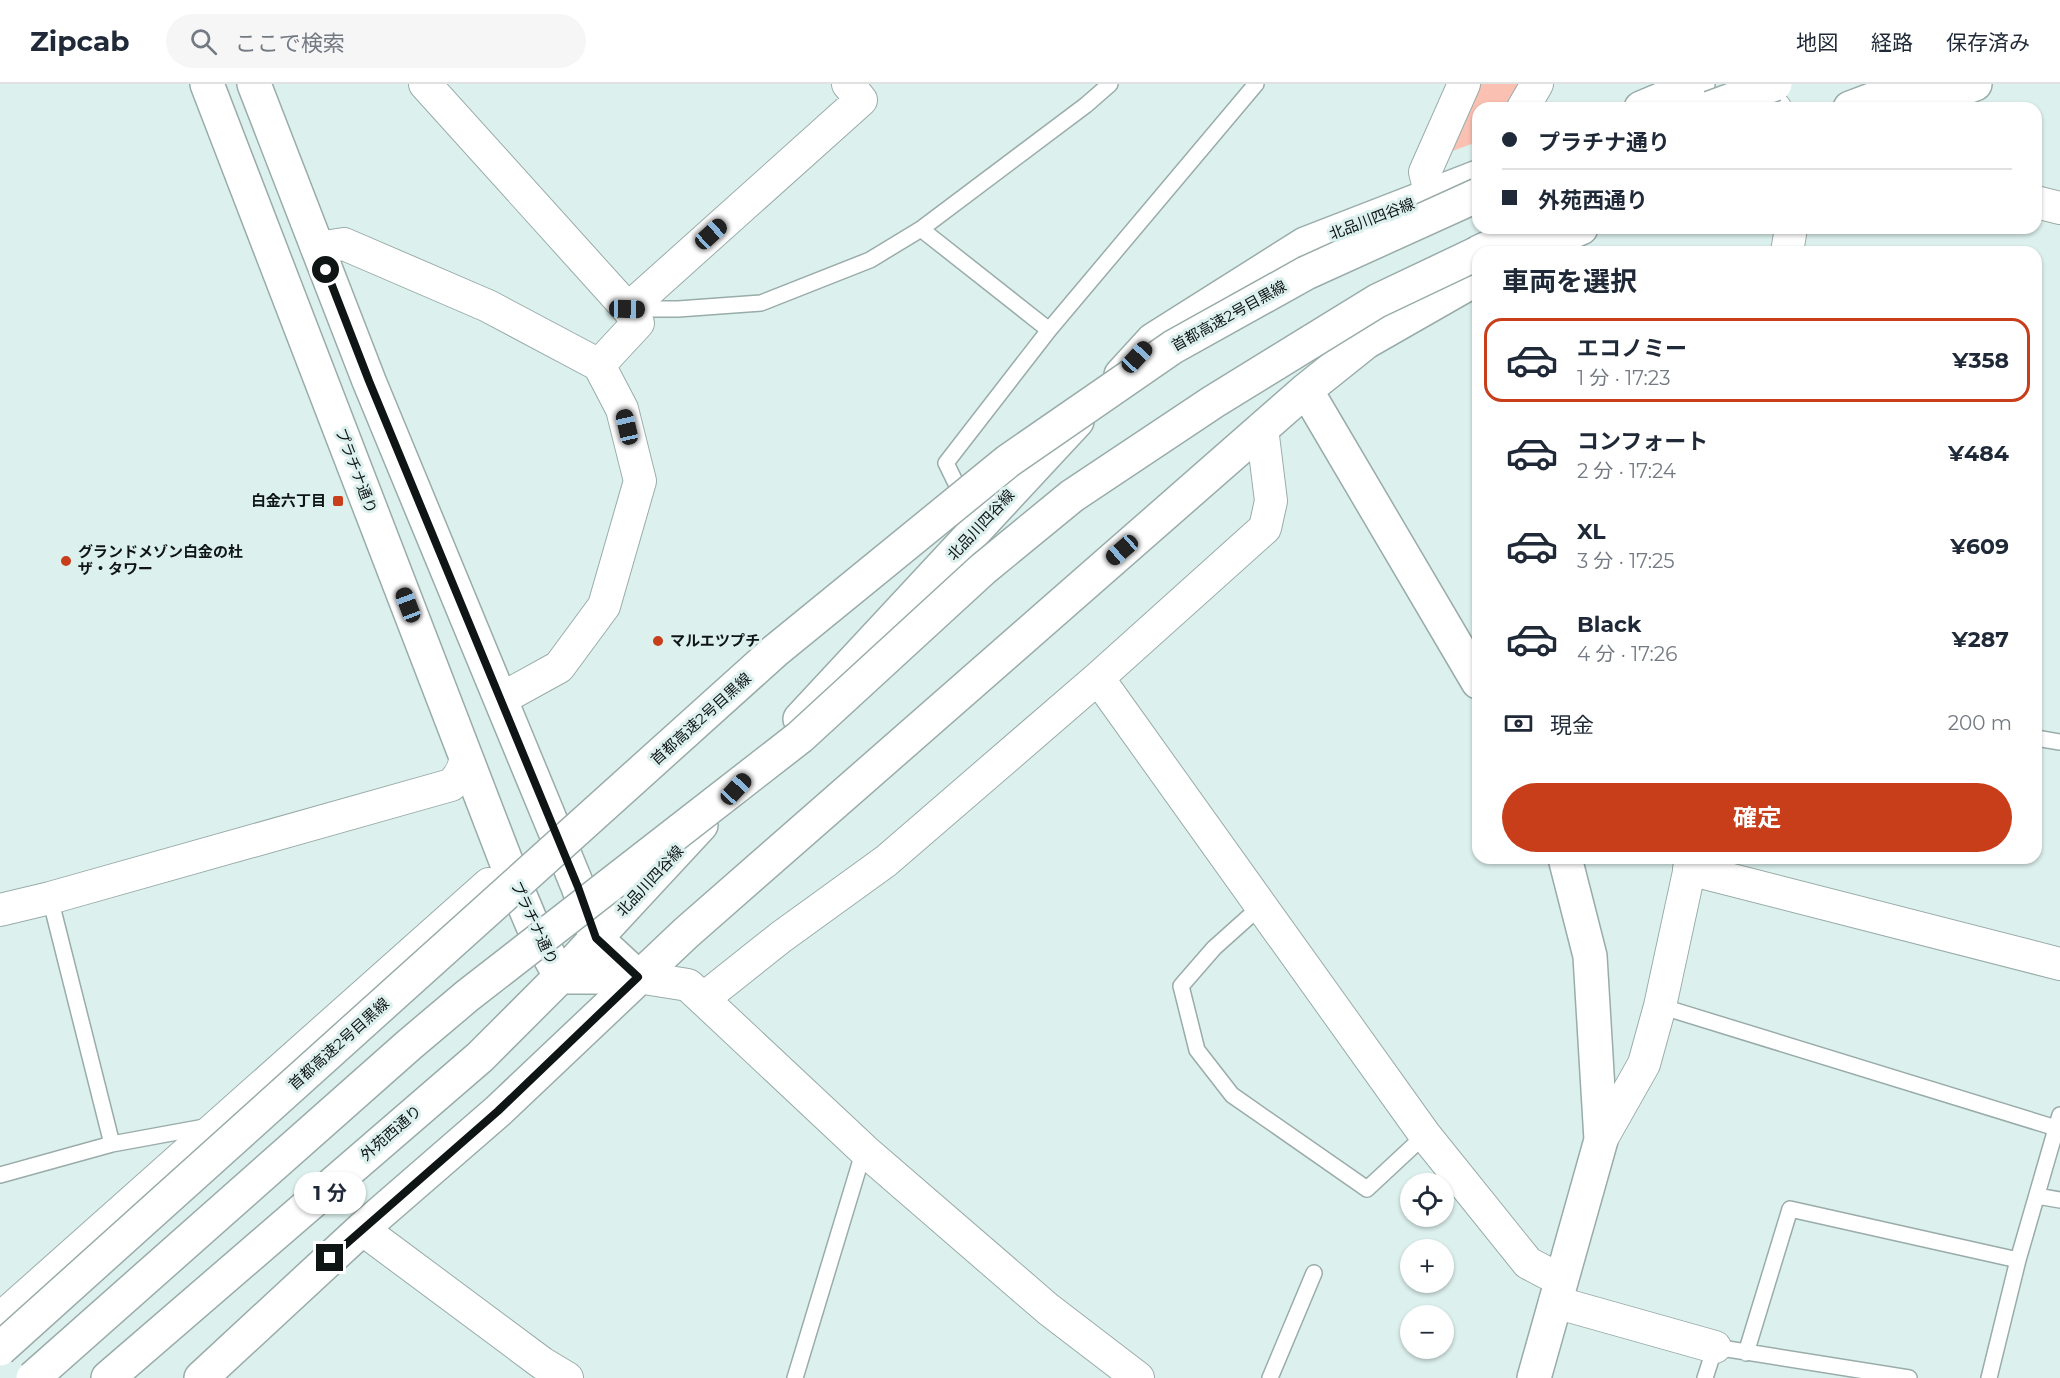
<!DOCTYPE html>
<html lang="ja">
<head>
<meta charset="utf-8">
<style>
	:root { --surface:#fff; --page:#f6f6f7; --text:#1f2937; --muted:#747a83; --line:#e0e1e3; --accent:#c83e1a }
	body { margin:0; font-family:Montserrat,"Noto Sans JP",sans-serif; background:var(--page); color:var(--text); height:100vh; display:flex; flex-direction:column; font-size:22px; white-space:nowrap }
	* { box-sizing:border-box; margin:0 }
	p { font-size:20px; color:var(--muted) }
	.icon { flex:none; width:33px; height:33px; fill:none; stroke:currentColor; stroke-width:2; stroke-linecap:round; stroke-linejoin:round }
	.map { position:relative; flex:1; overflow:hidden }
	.sheet { position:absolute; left:1472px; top:162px; width:570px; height:618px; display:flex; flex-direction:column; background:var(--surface); border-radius:18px; box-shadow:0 2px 4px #0004 }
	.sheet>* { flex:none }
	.hud { position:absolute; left:1472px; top:18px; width:570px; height:132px; border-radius:18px; box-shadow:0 2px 4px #0004; display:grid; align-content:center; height:132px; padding:0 30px; background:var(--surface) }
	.controls { position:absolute; left:1400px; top:1089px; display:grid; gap:12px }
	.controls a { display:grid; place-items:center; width:54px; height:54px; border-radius:50%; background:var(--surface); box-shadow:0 2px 4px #0004; font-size:30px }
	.end { position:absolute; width:27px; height:27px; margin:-14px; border:8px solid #0e1514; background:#fff; box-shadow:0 0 0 3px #fff }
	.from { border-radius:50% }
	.bubble { position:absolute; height:42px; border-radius:21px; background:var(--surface); box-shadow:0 2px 4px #0004; font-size:20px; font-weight:700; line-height:42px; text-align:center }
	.car { position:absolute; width:18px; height:36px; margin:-18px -9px; border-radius:8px; box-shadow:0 0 4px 2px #0007; background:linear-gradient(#222 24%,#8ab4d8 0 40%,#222 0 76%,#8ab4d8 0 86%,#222 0) }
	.hud b { display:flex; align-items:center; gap:21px; height:57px; font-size:22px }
	.hud b+b { border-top:2px solid var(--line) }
	.hud i { width:15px; height:15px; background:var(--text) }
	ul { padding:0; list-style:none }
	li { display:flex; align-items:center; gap:18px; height:84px; margin:0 12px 9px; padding:0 18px; border:3px solid transparent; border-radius:18px }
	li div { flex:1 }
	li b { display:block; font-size:22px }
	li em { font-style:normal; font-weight:700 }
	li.selected { border-color:var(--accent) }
	li>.icon { width:54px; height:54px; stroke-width:1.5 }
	h2 { padding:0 30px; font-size:27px; line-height:72px }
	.pay { display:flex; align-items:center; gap:15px; height:66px; padding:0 30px; font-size:22px }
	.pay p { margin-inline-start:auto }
	.button { display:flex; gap:12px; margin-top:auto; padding:12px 30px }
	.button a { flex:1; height:69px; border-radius:36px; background:var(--accent); color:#fff; font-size:24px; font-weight:700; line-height:69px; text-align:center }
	header { display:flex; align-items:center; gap:36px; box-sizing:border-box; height:84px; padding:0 30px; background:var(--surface); border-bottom:2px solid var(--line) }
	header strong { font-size:28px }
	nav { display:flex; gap:33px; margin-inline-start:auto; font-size:21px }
	.search { width:420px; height:54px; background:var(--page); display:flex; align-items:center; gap:15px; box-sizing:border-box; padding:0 21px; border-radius:33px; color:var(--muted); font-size:22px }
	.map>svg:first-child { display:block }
	.green { fill:#fac1b2 }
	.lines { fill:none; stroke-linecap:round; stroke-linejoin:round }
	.lane-casing { stroke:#99aca9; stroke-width:18 }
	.street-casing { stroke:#99aca9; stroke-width:34 }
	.secondary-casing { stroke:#99aca9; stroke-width:36 }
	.highway-casing { stroke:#99aca9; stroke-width:36 }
	.lane { stroke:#fff; stroke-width:15 }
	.street { stroke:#fff; stroke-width:32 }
	.secondary { stroke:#fff; stroke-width:33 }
	.highway { stroke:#fff; stroke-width:33 }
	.highway-bridge-casing { stroke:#99aca9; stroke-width:36; stroke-linecap:butt }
	.highway-bridge { stroke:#fff; stroke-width:33 }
	.route { stroke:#0e1514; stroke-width:8 }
	.poi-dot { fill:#c83e1a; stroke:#dcf0ed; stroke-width:2 }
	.labels { text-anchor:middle; stroke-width:6; stroke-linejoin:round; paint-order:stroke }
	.street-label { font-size:15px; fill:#0e1514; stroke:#dcf0ed }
	.poi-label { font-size:15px; font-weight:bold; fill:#0e1514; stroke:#dcf0ed; text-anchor:start }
</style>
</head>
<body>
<header>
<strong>Zipcab</strong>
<div class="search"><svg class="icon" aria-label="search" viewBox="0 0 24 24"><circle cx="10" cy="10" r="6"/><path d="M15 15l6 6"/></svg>ここで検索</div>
<nav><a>地図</a><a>経路</a><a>保存済み</a></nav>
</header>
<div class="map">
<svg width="2060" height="1294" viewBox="0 0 2060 1294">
	<rect width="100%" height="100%" fill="#dcf0ed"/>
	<!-- green -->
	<path class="green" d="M1471 0H1521L1508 24H1478L1477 58 1447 69Z"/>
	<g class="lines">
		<defs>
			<path id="lane" d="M921 145 1049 246
				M633 225H678L761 219 870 176 921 145 1086 21 1110 0
				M964 416 946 379 1049 246 1256 0
				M2036 654 2060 658
				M50 814 112 1060
				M1262 821 1214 864 1181 902 1197 966 1232 1011 1367 1105 1425 1051
				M1660 922 2056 1044
				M0 1091 112 1060 210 1042
				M2037 1112 2060 1116
				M1746 1269 1790 1125 2018 1176
				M795 1294 864 1066
				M1270 1294 1314 1189
				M1705 1294 1715 1263 1909 1294
				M1989 1294 2018 1176 2060 1031"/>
			<path id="street" d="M425 0 628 225 638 239 599 281
				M1746 0 1775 24
				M1523 24 1537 0
				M1431 112 1425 88 1464 0
				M2036 118 2060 124
				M317 164 344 160 488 222 599 281 622 325 640 397 604 522 559 583 501 615
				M1787 168 1791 144
				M628 225 861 16 848 0
				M1098 594 1425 1051 1528 1179 1547 1189 1562 1193
				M1689 785 2060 880
				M0 826 50 814 451 701C460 693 464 685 466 673
				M638 893 688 901 864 1066 1048 1225 1138 1294
				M703 915 781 853 886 777 1098 594 1265 444 1271 417 1262 344
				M1601 1056 1644 980 1660 922 1692 774
				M362 1145 542 1279 567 1294
				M1555 1218 1715 1263
				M0 1235 489 800"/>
			<path id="secondary" d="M207 0 509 785 532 840 554 881
				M254 0 369 297 578 803 596 854 638 893
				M1641 24 1698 0
				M1911 24 1975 0
				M1526 168 1581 144
				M1121 291 1153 256 1305 160 1478 93
				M1306 306 1478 598
				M800 635 1077 337
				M560 893H638
				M108 1294 480 973 560 893 701 741
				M201 1294 362 1145 498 1027 686 849 1306 306 1366 258 1478 194
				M1534 1294 1601 1056 1590 872 1565 774"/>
			<path id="highway" d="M1850 24 1914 0
				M1479 168 1531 144"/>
		</defs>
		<!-- lane casing -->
		<use href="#lane" class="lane-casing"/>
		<!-- street casing -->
		<use href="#street" class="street-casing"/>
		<!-- secondary casing -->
		<use href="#secondary" class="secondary-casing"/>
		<!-- highway casing -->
		<use href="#highway" class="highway-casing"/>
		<!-- lane -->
		<use href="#lane" class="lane"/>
		<!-- street -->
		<use href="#street" class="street"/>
		<!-- secondary -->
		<use href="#secondary" class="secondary"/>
		<!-- highway -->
		<use href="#highway" class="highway"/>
		<defs>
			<path id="highway-bridge" d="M1710 24 1775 0
				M0 1265 775 567 1008 377 1173 263 1306 189 1478 111
				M33 1294 409 961 467 912 800 653 983 485 1072 412 1213 318 1377 217 1478 169"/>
		</defs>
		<!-- highway-bridge casing -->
		<use href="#highway-bridge" class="highway-bridge-casing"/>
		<!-- highway-bridge -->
		<use href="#highway-bridge" class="highway-bridge"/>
	</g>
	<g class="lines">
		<!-- route -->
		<path class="route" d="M326 186 369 297 578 803 596 854 638 893 498 1027 330 1174"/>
	</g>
	<!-- markers -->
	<g class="poi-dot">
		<rect x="332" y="411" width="12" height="12" rx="3"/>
		<circle cx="66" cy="477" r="6"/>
		<circle cx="658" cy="557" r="6"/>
	</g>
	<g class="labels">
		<!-- street labels -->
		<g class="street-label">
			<text transform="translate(1372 135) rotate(-21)" y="5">北品川四谷線</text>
			<text transform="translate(1229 232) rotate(-29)" y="5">首都高速2号目黒線</text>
			<text transform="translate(356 387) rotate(69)" y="5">プラチナ通り</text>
			<text transform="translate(981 441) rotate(-47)" y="5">北品川四谷線</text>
			<text transform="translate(701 635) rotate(-42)" y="5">首都高速2号目黒線</text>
			<text transform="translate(650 797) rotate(-47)" y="5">北品川四谷線</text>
			<text transform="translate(534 839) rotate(65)" y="5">プラチナ通り</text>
			<text transform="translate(339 960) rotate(-42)" y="5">首都高速2号目黒線</text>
			<text transform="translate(391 1049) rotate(-41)" y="5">外苑西通り</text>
		</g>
		<!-- poi labels -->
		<g class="poi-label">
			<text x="326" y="422" text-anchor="end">白金六丁目</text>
			<text x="78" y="473">グランドメゾン白金の杜<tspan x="78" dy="17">ザ・タワー</tspan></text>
			<text x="670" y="562">マルエツプチ</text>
		</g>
	</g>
</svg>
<div class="controls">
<a><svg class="icon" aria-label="locate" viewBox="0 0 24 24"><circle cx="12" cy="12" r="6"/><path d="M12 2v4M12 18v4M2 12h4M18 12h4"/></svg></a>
<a>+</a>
<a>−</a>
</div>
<i class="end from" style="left:326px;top:186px"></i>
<i class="end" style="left:330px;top:1174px"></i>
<div class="bubble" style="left:294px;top:1088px;width:72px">1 分</div>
<i class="car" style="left:711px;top:150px;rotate:48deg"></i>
<i class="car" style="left:627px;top:225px;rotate:91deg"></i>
<i class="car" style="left:1137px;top:273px;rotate:43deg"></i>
<i class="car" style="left:627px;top:343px;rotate:347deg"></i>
<i class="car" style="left:1122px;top:466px;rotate:229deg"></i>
<i class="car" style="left:408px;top:521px;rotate:339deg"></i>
<i class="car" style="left:736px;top:705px;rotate:43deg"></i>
<div class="hud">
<b><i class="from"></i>プラチナ通り</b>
<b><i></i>外苑西通り</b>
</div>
<section class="sheet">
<h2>車両を選択</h2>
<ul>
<li class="selected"><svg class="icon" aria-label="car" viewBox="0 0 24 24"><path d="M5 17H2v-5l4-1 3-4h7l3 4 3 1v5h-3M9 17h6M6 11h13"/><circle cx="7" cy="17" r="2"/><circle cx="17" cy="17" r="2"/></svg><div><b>エコノミー</b><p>1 分 · 17:23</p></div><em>¥358</em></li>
<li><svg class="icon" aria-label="car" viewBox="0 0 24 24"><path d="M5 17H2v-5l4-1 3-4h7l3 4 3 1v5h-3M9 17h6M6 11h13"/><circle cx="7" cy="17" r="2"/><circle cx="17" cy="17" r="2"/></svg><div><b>コンフォート</b><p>2 分 · 17:24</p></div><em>¥484</em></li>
<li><svg class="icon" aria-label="car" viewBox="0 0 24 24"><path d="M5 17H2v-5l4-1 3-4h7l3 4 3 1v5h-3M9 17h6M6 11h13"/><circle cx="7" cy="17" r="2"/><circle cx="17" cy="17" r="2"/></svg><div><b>XL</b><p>3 分 · 17:25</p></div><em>¥609</em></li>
<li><svg class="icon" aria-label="car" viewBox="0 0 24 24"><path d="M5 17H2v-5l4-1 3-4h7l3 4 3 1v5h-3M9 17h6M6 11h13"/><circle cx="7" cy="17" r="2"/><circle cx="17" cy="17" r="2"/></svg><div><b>Black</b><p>4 分 · 17:26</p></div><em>¥287</em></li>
</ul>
<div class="pay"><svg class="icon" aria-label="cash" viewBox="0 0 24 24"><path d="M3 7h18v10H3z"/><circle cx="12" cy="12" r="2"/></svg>現金<p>200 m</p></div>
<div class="button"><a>確定</a></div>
</section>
</div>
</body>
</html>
